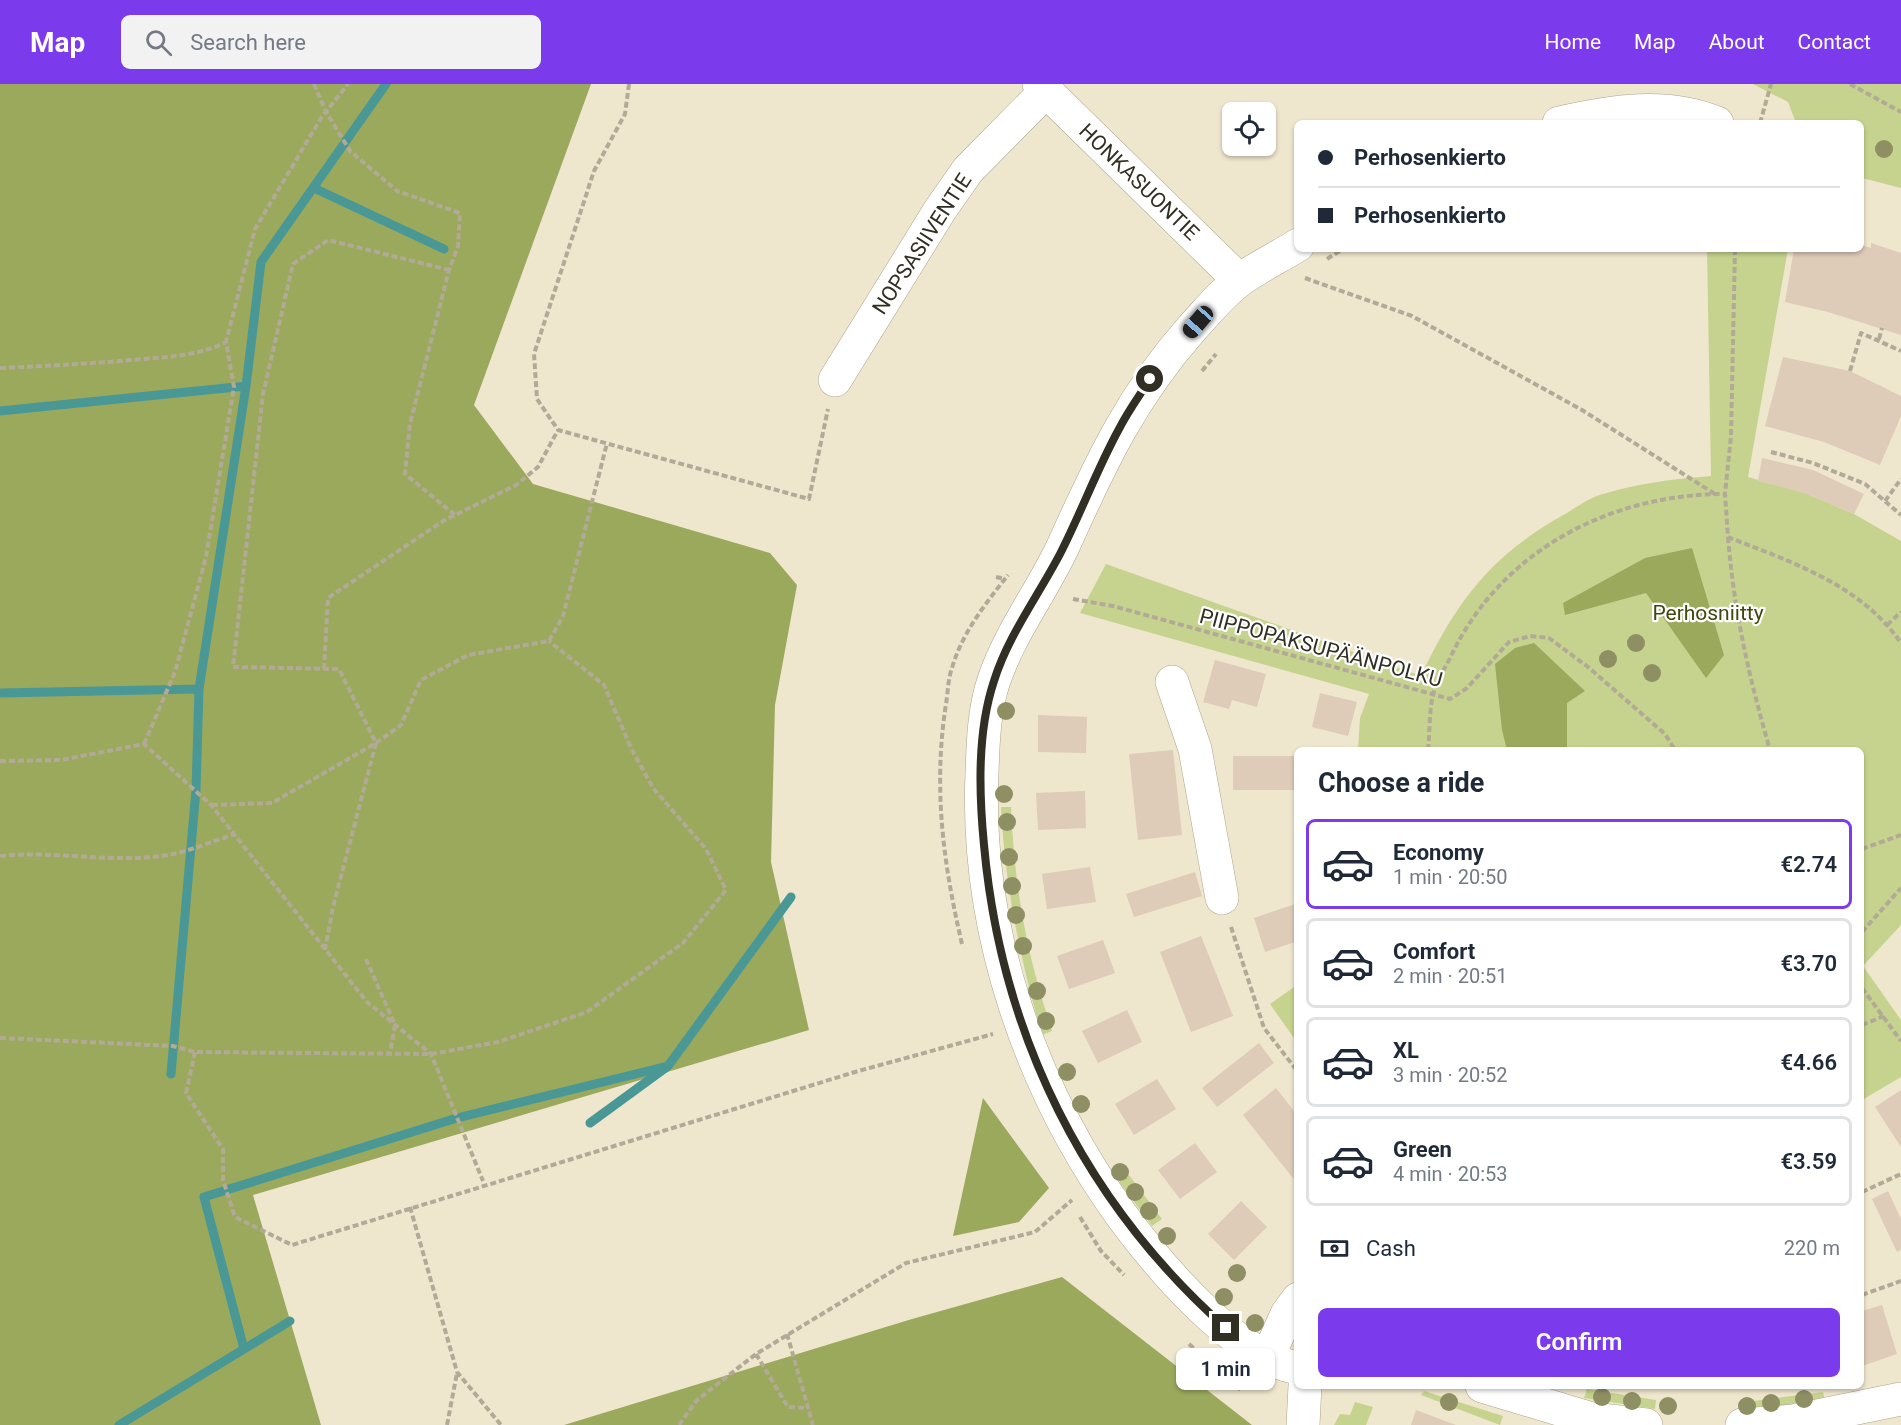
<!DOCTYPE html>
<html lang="en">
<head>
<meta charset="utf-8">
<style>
	:root { --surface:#fff; --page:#f2f2f3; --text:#1f2937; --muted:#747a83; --line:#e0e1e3; --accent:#7c3aed }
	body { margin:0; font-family:Roboto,sans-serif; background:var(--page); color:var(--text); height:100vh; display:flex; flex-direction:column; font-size:22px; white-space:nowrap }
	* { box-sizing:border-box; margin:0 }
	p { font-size:20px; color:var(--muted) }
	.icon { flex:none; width:33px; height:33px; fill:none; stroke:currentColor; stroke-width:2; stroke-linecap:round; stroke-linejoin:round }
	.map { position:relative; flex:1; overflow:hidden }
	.side { position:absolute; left:1294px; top:663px; width:570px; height:642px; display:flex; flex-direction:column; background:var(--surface); border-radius:9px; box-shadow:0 2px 4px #0004 }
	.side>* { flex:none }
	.banner { position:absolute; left:1294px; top:36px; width:570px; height:132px; border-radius:9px; box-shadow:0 2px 4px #0004; display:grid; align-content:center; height:132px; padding:0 24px; background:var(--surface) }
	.tools { position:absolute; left:1222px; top:18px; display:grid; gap:12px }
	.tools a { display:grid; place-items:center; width:54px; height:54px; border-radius:9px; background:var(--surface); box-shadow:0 2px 4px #0004; font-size:30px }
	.end { position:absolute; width:27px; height:27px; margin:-14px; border:8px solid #312e24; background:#fff; box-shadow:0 0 0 3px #fff }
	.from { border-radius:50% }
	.bubble { position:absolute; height:42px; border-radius:9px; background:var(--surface); box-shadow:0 2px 4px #0004; font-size:20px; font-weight:600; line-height:42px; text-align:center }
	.car { position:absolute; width:18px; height:36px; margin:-18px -9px; border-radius:8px; box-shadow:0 0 4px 2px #0007; background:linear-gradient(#222 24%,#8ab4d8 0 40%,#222 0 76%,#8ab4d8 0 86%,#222 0) }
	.banner b { display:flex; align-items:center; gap:21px; height:57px; font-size:22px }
	.banner b+b { border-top:2px solid var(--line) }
	.banner i { width:15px; height:15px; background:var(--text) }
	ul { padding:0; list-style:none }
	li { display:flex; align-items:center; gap:18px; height:90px; margin:0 12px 9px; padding:0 12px; border:3px solid var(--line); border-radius:9px }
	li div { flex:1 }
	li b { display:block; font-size:22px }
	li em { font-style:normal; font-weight:600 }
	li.on { border-color:var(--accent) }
	li>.icon { width:54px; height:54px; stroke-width:1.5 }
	h2 { padding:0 24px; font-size:27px; line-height:72px }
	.pay { display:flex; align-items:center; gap:15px; height:66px; padding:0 24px; font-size:22px }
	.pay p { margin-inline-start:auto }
	.primary-button { display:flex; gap:12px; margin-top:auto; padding:12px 24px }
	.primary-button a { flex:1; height:69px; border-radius:9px; background:var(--accent); color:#fff; font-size:24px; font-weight:600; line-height:69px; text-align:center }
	header { display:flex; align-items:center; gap:36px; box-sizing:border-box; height:84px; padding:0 30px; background:var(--accent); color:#fff }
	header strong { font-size:28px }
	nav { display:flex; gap:33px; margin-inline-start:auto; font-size:21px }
	.search { width:420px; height:54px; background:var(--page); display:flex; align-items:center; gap:15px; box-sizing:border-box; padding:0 21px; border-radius:9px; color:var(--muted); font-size:22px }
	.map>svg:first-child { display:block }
	.green { fill:#c6d38e }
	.forest { fill:#9ba95d }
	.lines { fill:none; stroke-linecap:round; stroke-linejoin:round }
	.stream { stroke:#4a9895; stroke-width:9 }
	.building { fill:#decbb8 }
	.minor-casing { stroke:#aca38c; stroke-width:34 }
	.path { stroke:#b2aa97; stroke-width:4; stroke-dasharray:6 3; stroke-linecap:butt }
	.minor { stroke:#fff; stroke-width:33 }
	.tree { fill:#8f8f64 }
	.route { stroke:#312e24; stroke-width:8 }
	.labels { text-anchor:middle; stroke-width:4.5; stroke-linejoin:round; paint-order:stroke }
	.street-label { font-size:21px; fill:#312e24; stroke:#fff }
	.park-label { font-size:21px; fill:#40480e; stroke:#fff }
</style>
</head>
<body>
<header>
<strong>Map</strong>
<div class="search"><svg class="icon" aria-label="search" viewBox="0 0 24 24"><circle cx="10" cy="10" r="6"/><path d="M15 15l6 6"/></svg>Search here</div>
<nav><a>Home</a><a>Map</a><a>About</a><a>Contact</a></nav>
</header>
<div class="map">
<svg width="1901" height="1341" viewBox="0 0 1901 1341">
	<rect width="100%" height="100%" fill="#efe6ce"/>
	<!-- green -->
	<path class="green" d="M1753 0H1901V104L1862 94V39H1796L1788 18Z
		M1707 165H1788L1748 393 1805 409 1854 430 1901 457V841L1863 882 1901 936V993L1862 1016V666H1358L1360 634 1369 610 1080 529 1106 480 1421 592C1456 517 1493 469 1567 429 1578 422 1591 413 1603 410 1639 399 1675 395 1711 392Z
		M1001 723H1011C1015 807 1026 867 1052 947L1042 951C1020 875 1005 802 1001 723Z
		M1297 901 1298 956 1296 957 1270 920Z
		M1129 1091 1162 1135 1152 1142 1119 1098Z
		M1587 1305 1656 1316 1655 1325 1584 1314Z
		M1424 1307 1503 1332 1500 1341 1421 1311Z
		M1823 1308 1825 1317 1753 1326V1317Z
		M1355 1318 1373 1323 1366 1341H1334L1340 1330 1350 1331Z"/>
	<!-- forest -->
	<path class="forest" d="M0 0H591L474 321 533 400 770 469 797 501 775 621 771 778 809 946 253 1111 321 1341H0Z
		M1692 464 1724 571 1706 594 1646 509 1565 531 1563 519 1645 474Z
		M1534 559 1585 607 1567 619V666H1507L1502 646 1495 580 1515 564Z
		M983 1014 1049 1104 1019 1138 953 1152Z
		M1062 1193 1252 1341H564L912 1235Z"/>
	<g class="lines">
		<!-- stream -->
		<path class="stream" d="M314 104 444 165
			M0 327 246 302
			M0 609 199 605 246 302 261 178 386 0
			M171 990 196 706 199 605
			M590 1039 668 982 791 813
			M244 1265 204 1113 457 1034 668 982
			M119 1341 290 1237"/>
	</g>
	<!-- building -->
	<path class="building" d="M1871 159 1901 169V251L1828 228 1785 218 1794 165H1862V161L1871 164Z
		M1783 273 1850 287 1901 312V332L1880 381 1824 358 1765 342Z
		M1762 374 1813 386 1864 410 1854 430 1805 409 1758 397Z
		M1215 576 1266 590 1257 623 1232 616 1229 625 1203 618Z
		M1320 609 1357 618 1348 652 1312 643Z
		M1038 631 1087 633 1086 669 1038 668Z
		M1173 666 1182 751 1138 756 1129 670Z
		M1233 672H1298V706H1233Z
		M1085 707 1086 744 1038 746 1036 709Z
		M1090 783 1096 818 1047 825 1042 790Z
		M1195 788 1202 812 1134 833 1126 810Z
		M1298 819V857L1265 868 1254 834Z
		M1201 852 1233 932 1191 948 1160 868Z
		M1103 856 1115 889 1069 905 1057 872Z
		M1127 926 1142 958 1098 979 1082 947Z
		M1259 959 1274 979 1217 1023 1202 1004Z
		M1157 995 1176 1025 1134 1051 1115 1020Z
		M1276 1004 1298 1032 1296 1098 1243 1031Z
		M1901 1006V1063L1875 1023Z
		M1195 1059 1217 1088 1180 1115 1158 1086Z
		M1888 1107 1901 1135V1166L1897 1168 1872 1115Z
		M1241 1117 1267 1143 1234 1176 1208 1150Z
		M1882 1221 1897 1270 1862 1282V1227Z
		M1416 1326 1456 1341H1411Z"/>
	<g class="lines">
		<defs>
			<path id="minor" d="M1039 0 1239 196
				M1559 39C1611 27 1667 18 1717 39
				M1298 161C1279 173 1258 183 1240 196 1222 209 1207 228 1192 244 1132 312 1102 376 1065 458 1044 505 1011 546 994 596 984 625 983 658 982 689 975 846 1031 1006 1122 1132 1158 1181 1236 1274 1298 1284
				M835 296 940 126 968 86 1046 7
				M1172 598 1195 665 1222 814
				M1267 1275 1287 1230 1298 1215
				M1482 1302 1592 1335 1646 1341
				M1303 1341 1305 1302
				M1742 1341 1793 1337 1901 1315"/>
		</defs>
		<!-- minor casing -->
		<use href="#minor" class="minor-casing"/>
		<!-- path -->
		<path class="path" d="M314 0 326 28 350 67 397 107 460 129 458 162 449 186 410 340 405 390 455 431
			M629 0 625 30 594 87 534 270 537 315 558 346 809 415 828 325
			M1850 0 1901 28
			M1760 39 1771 0
			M1735 165 1731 352 1725 410 1728 453C1791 478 1860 500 1901 559
			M1327 175 1343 165
			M1305 194 1412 232 1582 326 1715 410
			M1879 255 1882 244
			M0 284C44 282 87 280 131 276 164 273 196 273 226 258
			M1202 287 1216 270
			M1850 287 1861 249 1901 267
			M1771 368 1813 379 1865 400 1901 431
			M1885 417 1901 395
			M1728 453C1734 528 1749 593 1770 666
			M996 493 1005 495
			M1073 515 1113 522 1450 615 1467 604 1509 558 1530 552 1549 554 1588 583 1665 650 1675 666
			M1887 541 1901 528
			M324 585 328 514 443 437 516 401 538 383 558 346
			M144 660 175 588 206 473 234 303 226 258 255 145 321 34 348 0
			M1428 666C1430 648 1429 628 1433 611 1436 597 1446 583 1452 570 1503 465 1612 410 1725 410
			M0 677 61 676 144 660 211 721 367 918 431 970 483 1097
			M212 721 272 719 376 659 401 641 421 596 468 571 549 557 563 532 607 359
			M1862 765 1901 751
			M0 772C55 766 112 780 168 771 190 767 213 757 235 750
			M1231 843 1264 944 1298 988
			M1862 848 1901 804
			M962 860C943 779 933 703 946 620 948 608 948 595 952 584 962 549 986 519 1008 491
			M325 866 333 823 376 659 339 585 233 583 263 310 293 180 328 156 449 186
			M366 875 395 941 390 969
			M1862 904 1901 957
			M1862 941 1884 932
			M0 954 173 962 195 968 431 970 498 958 587 928 683 859 726 806 706 765 653 704 631 664 604 601 549 557
			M195 968 186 1009 223 1065V1096L235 1133 292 1161 855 988 993 950
			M1862 1108 1901 1090
			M410 1123 457 1288 501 1341
			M1080 1133 1101 1167 1124 1191
			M1862 1211 1901 1197
			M787 1250 813 1341
			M1189 1260 1242 1307
			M756 1270 788 1323 808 1324
			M447 1341 457 1289
			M679 1341 697 1316 756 1270 906 1179 1035 1148 1072 1116"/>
		<!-- minor -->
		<use href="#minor" class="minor"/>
	</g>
	<!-- trees -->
	<g class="tree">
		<circle cx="1884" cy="65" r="9"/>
		<circle cx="1636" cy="559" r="9"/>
		<circle cx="1608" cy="575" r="9"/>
		<circle cx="1652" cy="589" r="9"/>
		<circle cx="1006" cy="627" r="9"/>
		<circle cx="1004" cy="710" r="9"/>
		<circle cx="1007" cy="738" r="9"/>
		<circle cx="1009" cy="773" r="9"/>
		<circle cx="1012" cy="802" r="9"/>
		<circle cx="1016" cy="831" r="9"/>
		<circle cx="1023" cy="862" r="9"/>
		<circle cx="1037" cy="907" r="9"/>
		<circle cx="1046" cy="937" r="9"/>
		<circle cx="1067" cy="988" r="9"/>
		<circle cx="1081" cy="1020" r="9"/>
		<circle cx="1120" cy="1088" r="9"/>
		<circle cx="1135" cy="1108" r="9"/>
		<circle cx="1149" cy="1127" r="9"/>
		<circle cx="1167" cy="1152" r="9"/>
		<circle cx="1237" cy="1189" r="9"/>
		<circle cx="1224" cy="1213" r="9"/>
		<circle cx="1255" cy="1239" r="9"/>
		<circle cx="1602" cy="1313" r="9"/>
		<circle cx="1804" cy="1315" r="9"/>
		<circle cx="1632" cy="1317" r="9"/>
		<circle cx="1449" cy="1318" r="9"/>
		<circle cx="1771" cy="1319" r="9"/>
		<circle cx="1668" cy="1322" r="9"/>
		<circle cx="1747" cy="1322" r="9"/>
	</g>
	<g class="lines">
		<!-- route -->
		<path class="route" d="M1150 295C1140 311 1128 327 1119 345 1097 385 1081 429 1060 470 1038 512 1008 552 994 597 977 648 979 709 984 761 1001 950 1084 1118 1226 1244"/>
	</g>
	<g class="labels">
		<!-- street labels -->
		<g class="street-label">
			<text transform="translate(1139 98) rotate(44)" y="7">HONKASUONTIE</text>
			<text transform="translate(922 160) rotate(-57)" y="7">NOPSASIIVENTIE</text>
			<text transform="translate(1321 564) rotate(15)" y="7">PIIPPOPAKSUPÄÄNPOLKU</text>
		</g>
		<!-- park labels -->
		<g class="park-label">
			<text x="1708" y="536">Perhosniitty</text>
		</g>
	</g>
</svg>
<div class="tools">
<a><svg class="icon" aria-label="locate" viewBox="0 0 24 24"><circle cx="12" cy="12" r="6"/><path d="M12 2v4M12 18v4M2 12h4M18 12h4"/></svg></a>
</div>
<i class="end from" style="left:1150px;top:295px"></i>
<i class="end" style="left:1226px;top:1244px"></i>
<div class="bubble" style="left:1176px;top:1264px;width:99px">1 min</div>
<i class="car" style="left:1198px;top:238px;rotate:221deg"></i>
<div class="banner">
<b><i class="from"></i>Perhosenkierto</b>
<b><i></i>Perhosenkierto</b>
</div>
<section class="side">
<h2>Choose a ride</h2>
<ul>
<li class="on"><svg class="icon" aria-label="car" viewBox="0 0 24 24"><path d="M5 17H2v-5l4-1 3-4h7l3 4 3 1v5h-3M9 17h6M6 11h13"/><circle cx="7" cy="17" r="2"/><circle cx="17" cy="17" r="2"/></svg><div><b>Economy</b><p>1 min · 20:50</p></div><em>€2.74</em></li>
<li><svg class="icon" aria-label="car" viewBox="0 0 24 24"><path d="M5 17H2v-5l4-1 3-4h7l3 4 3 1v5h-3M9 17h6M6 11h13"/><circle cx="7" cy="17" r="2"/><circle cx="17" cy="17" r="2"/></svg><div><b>Comfort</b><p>2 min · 20:51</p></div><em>€3.70</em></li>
<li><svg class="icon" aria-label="car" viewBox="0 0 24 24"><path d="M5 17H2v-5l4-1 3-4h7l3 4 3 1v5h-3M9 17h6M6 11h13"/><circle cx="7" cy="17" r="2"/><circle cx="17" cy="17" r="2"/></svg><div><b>XL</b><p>3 min · 20:52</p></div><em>€4.66</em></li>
<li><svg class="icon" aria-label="car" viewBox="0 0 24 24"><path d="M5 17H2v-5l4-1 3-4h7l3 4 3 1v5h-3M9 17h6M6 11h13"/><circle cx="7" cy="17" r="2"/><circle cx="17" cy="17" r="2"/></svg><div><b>Green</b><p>4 min · 20:53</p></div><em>€3.59</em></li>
</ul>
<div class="pay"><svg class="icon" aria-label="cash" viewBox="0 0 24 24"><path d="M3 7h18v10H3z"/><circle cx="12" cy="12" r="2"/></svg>Cash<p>220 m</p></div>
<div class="primary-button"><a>Confirm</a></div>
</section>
</div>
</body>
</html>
